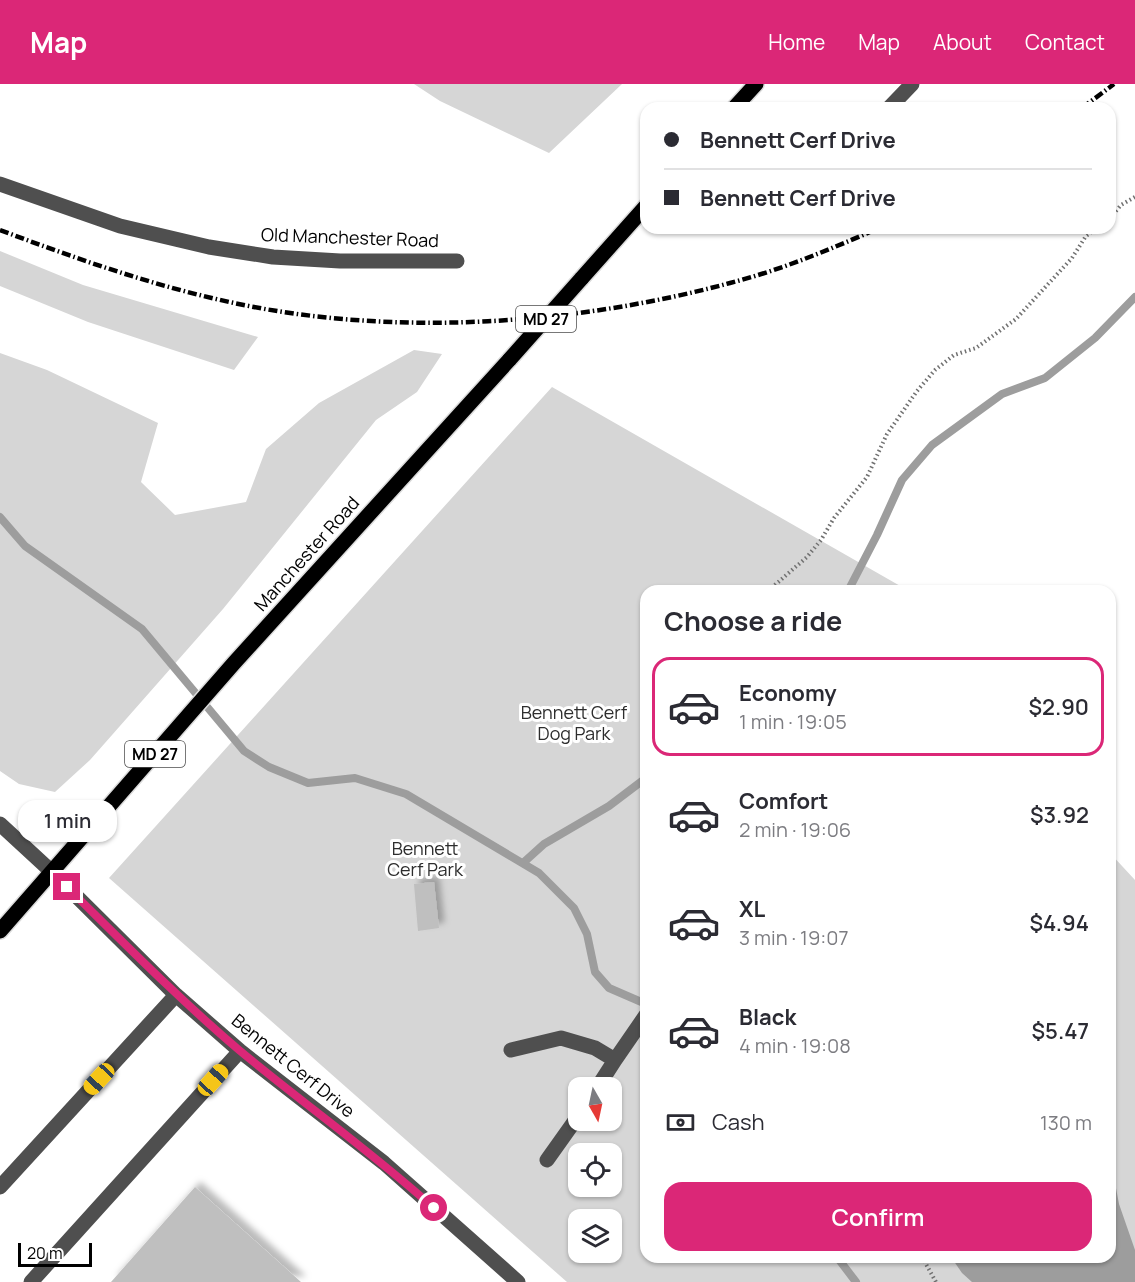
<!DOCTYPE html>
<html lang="en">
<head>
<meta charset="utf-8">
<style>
	:root { --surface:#fff; --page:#f2f2f3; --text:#2b2b33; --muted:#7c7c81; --line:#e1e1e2; --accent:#db2777 }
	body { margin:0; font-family:Manrope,sans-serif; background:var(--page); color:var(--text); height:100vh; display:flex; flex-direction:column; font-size:22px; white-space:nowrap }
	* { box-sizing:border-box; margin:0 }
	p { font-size:20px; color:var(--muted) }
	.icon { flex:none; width:33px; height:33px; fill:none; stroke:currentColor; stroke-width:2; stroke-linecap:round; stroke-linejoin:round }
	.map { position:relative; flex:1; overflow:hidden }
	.sheet { position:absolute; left:640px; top:501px; width:476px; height:678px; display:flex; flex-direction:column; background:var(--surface); border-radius:18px; box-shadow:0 2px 4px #0004 }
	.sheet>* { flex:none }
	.banner { position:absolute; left:640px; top:18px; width:476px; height:132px; border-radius:18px; box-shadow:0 2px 4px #0004; display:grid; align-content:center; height:132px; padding:0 24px; background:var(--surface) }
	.needle { width:39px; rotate:171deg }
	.buttons { position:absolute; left:568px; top:993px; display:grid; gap:12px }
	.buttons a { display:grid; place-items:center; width:54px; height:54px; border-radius:12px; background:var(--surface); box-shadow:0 2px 4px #0004; font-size:30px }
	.scale { position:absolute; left:18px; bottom:15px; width:74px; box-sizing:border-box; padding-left:6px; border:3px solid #000; border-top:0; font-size:16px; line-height:21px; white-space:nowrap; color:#000; -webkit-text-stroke:4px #fff; paint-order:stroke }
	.end { position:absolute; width:27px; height:27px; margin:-14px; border:8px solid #db2777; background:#fff; box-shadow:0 0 0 3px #fff }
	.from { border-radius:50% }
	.bubble { position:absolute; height:42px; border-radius:18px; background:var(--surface); box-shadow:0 2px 4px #0004; font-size:20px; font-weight:600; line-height:42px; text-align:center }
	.car { position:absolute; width:18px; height:36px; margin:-18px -9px; border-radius:8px; box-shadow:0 0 4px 2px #0007; background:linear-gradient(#f5c518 24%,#345 0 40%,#f5c518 0 76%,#345 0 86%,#f5c518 0) }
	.banner b { display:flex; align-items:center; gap:21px; height:57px; font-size:22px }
	.banner b+b { border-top:2px solid var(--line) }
	.banner i { width:15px; height:15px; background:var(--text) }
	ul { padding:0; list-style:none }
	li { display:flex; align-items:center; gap:18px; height:99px; margin:0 12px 9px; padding:0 12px; border:3px solid transparent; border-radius:18px }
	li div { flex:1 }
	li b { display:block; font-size:22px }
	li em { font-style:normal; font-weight:600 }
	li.selected { border-color:var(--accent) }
	li>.icon { width:54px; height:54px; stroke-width:1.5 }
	h2 { padding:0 24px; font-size:27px; line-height:72px }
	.pay { display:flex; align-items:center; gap:15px; height:66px; padding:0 24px; font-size:22px }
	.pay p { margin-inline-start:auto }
	.primary-button { display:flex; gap:12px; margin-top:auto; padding:12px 24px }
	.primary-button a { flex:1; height:69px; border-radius:18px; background:var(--accent); color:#fff; font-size:24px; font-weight:600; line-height:69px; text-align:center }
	header { display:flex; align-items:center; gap:36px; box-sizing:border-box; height:84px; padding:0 30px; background:var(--accent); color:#fff }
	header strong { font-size:28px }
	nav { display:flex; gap:33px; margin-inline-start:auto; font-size:21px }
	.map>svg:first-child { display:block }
	.green { fill:#d6d6d6; fill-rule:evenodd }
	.water { fill:#9d9d9d }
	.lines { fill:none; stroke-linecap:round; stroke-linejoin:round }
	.stream { stroke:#9d9d9d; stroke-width:8 }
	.building { fill:#bfbfbf; filter:url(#shadow) }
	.major-casing { stroke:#dbdbdb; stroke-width:18 }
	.path { stroke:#717171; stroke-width:4; stroke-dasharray:1.5 3; stroke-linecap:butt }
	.minor { stroke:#4f4f4f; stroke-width:15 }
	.major { stroke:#000; stroke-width:15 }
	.rail { stroke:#000; stroke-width:4.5; stroke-dasharray:9 3 1.5 3; stroke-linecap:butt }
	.major-bridge-casing { stroke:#dbdbdb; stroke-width:18; stroke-linecap:butt }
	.major-bridge { stroke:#000; stroke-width:15 }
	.route { stroke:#db2777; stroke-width:8 }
	.labels { text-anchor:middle; stroke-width:6; stroke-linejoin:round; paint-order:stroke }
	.shield { fill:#fff; stroke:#4c4c4c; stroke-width:1.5 }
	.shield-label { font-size:16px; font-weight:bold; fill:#000 }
	.street-label { font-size:18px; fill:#000; stroke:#fff }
	.park-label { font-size:18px; fill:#2d2d2d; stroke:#fff }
</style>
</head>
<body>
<header>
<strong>Map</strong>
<nav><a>Home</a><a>Map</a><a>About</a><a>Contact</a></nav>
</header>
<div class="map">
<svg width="1135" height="1198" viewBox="0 0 1135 1198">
	<defs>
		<filter id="shadow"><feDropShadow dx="5.5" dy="-5.5" stdDeviation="3" flood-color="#0004"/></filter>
	</defs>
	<rect width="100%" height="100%" fill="#fff"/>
	<!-- green -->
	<path class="green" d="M414 0H622L549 69 440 17Z
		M0 167 83 201 258 253 234 286 88 238 0 202Z
		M414 266 442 270 417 308 376 336 223 525 90 676 55 708 19 700 0 687V269L47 286 158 339 141 398 175 431 246 418 266 365 319 319Z
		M552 303 909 507H646V1173H1110V769L1135 796V1198H567L109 794ZM579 1004H612V1036H579ZM579 1070H612V1102H579ZM579 1136H612V1168H579Z"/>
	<!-- water -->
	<path class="water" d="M1110 1032 1112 1051V1083L1119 1120 1135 1166V1198H972L962 1189 951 1173H1110Z"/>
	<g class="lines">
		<!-- stream -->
		<path class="stream" d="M0 433 25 462 142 545 244 667 269 683 308 699 355 694 406 710 539 789 574 824 587 850 595 888 609 904 646 920
			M848 507 877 451 902 396 932 361 1002 310 1045 294 1095 254 1135 213
			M523 779 544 760 609 722 646 694
			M837 1173 856 1198"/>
	</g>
	<!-- building -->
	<path class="building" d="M434 798 439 844 418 847 414 800Z
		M195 1103 301 1198H111Z"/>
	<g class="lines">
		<defs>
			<path id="major" d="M734 24 756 0
				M581 195 646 122
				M0 847 234 579 510 275"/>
		</defs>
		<!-- major casing -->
		<use href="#major" class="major-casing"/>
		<!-- path -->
		<path class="path" d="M1110 134 1121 121 1135 113
			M768 507 807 473 821 456 834 434 867 393 887 350 917 307 935 286 954 271 976 264 1016 235 1072 174 1086 152 1097 144
			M922 1173 936 1198"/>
		<!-- minor -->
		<path class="minor" d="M889 24 912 0
			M0 100 120 142 209 163 273 173 340 177H457
			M0 740 52 788 176 911 240 967 384 1079 518 1198
			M511 966 561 954 595 964 615 976 597 1004
			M615 976 646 931
			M547 1076 579 1031
			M0 1103 176 911
			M31 1198 240 967"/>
		<!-- major -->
		<use href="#major" class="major"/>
		<!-- rail -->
		<path class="rail" d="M1082 24 1114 0
			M0 146C77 175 154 202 234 219 393 253 574 241 730 199 781 186 831 165 879 144"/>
		<defs>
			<path id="major-bridge" d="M510 275 581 195"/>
		</defs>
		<!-- major-bridge casing -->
		<use href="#major-bridge" class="major-bridge-casing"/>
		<!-- major-bridge -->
		<use href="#major-bridge" class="major-bridge"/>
	</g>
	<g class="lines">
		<!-- route -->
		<path class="route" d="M67 803C124 859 179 915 239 966 304 1020 372 1068 434 1124"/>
	</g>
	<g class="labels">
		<!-- shield labels -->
		<g class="shield">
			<rect x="516" y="222" width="60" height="26" rx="4.5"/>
			<rect x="125" y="657" width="60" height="26" rx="4.5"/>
		</g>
		<g class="shield-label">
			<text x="546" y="241">MD 27</text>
			<text x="155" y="676">MD 27</text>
		</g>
		<!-- street labels -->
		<g class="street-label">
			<text transform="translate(350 154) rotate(2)" y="6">Old Manchester Road</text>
			<text transform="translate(307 470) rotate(-48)" y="6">Manchester Road</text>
			<text transform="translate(293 982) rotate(39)" y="6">Bennett Cerf Drive</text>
		</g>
		<!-- park labels -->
		<g class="park-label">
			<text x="574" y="635">Bennett Cerf<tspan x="574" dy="21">Dog Park</tspan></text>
			<text x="425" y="771">Bennett<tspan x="425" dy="21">Cerf Park</tspan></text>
		</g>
	</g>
</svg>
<div class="buttons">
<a><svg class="needle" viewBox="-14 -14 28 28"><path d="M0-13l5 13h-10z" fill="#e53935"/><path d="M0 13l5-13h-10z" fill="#7c7c81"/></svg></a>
<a><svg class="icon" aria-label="locate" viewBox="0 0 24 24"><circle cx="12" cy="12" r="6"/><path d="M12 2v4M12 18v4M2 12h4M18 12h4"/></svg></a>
<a><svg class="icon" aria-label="layers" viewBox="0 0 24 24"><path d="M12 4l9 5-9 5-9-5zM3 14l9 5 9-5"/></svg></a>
</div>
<div class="scale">20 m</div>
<i class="end from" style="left:434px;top:1124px"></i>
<i class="end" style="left:67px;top:803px"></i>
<div class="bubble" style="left:18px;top:716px;width:99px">1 min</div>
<i class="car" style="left:99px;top:995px;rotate:223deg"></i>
<i class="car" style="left:213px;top:996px;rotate:42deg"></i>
<div class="banner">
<b><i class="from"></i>Bennett Cerf Drive</b>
<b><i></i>Bennett Cerf Drive</b>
</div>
<section class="sheet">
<h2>Choose a ride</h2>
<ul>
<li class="selected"><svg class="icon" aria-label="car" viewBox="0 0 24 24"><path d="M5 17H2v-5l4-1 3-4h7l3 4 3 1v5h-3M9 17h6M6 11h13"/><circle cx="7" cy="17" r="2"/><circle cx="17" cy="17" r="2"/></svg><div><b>Economy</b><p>1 min · 19:05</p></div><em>$2.90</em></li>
<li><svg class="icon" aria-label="car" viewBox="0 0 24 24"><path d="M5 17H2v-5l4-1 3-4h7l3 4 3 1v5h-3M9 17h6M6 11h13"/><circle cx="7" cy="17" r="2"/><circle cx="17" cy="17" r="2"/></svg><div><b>Comfort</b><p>2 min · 19:06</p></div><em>$3.92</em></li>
<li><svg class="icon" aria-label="car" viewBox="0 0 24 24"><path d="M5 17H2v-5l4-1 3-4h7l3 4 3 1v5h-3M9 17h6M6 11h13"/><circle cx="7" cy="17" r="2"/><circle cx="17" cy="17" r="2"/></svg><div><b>XL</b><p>3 min · 19:07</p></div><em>$4.94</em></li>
<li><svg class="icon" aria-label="car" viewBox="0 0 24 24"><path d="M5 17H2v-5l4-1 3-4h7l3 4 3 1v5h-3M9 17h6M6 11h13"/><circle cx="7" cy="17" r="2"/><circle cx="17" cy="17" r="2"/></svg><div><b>Black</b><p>4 min · 19:08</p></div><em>$5.47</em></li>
</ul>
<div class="pay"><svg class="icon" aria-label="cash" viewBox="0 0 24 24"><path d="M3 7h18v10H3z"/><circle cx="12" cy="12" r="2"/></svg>Cash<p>130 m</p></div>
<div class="primary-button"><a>Confirm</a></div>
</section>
</div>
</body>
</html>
